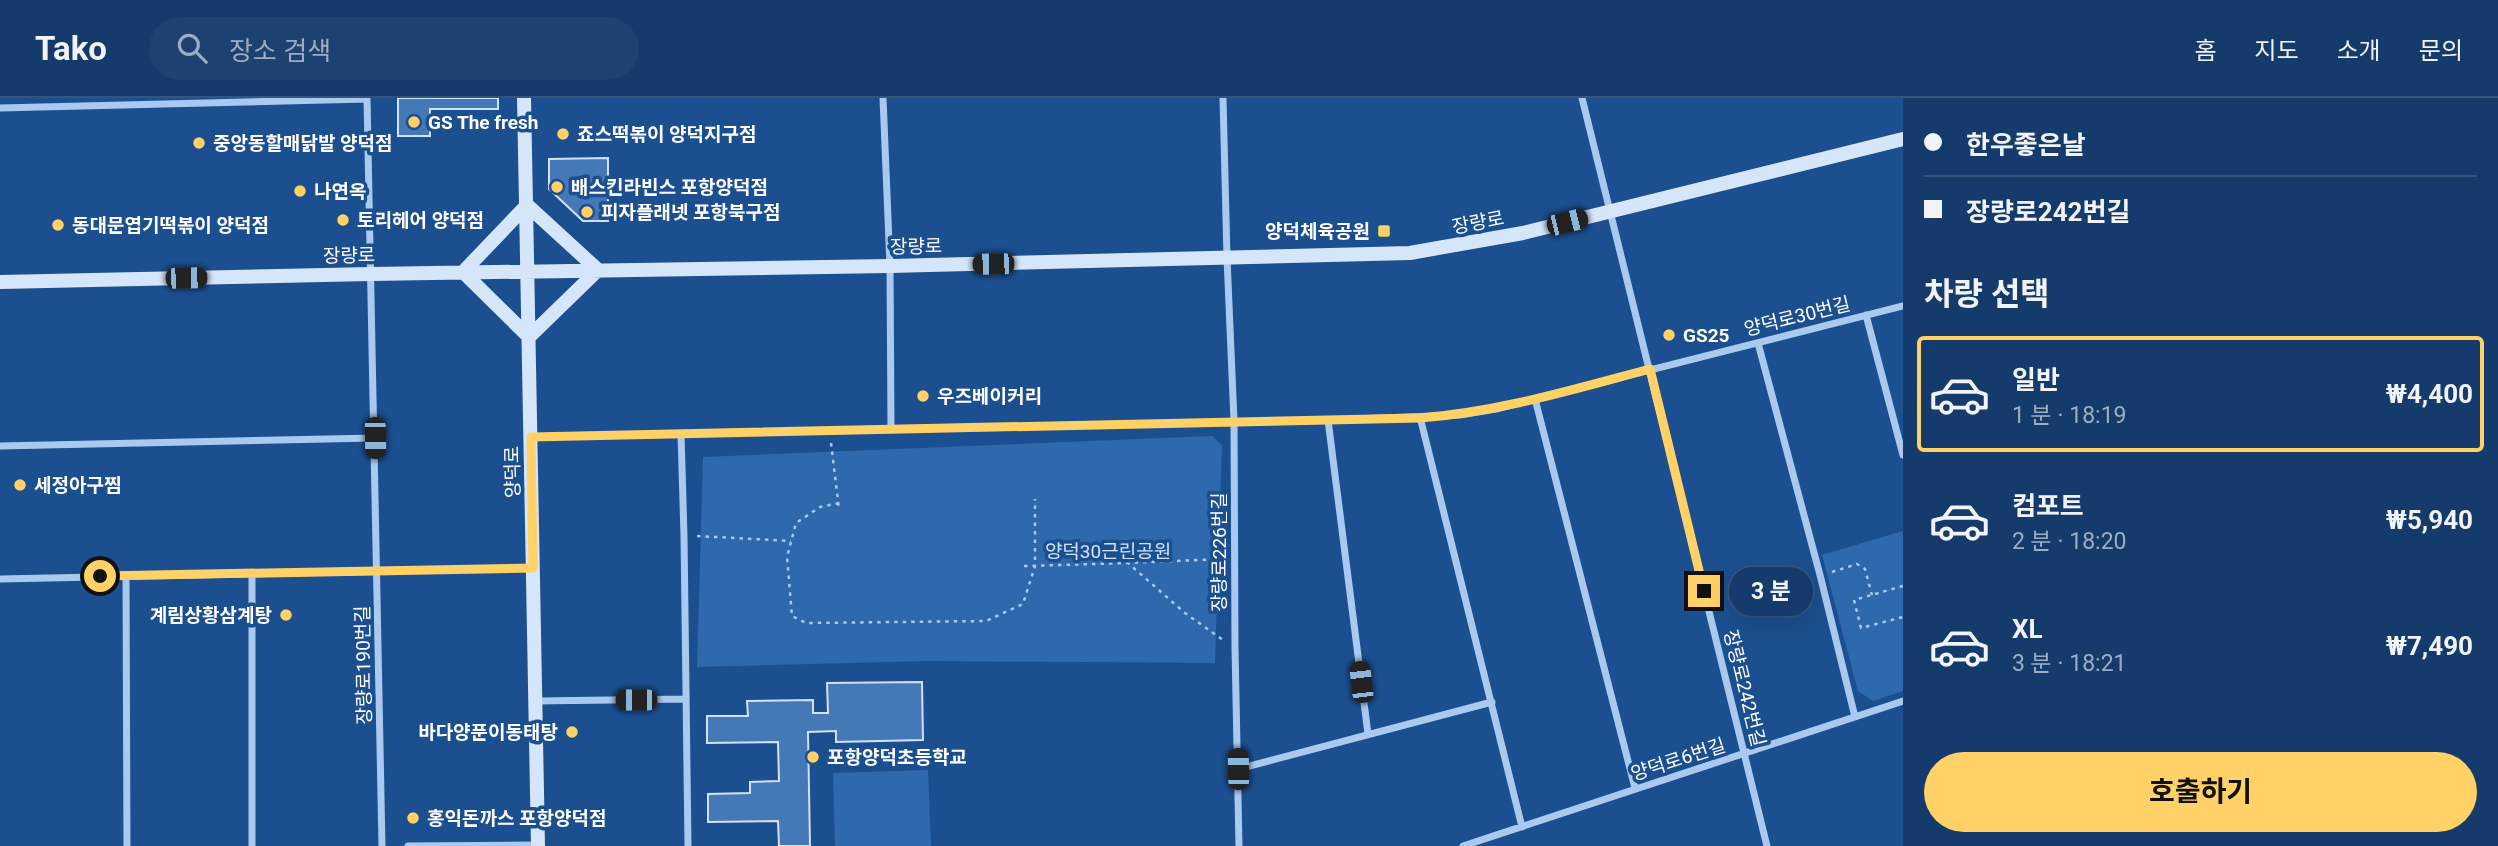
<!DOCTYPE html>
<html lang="ko">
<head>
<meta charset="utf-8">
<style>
	:root { --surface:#143b6b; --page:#1d4271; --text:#f1f3f6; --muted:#9dadc1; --line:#33557e; --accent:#ffd166 }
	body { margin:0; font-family:Roboto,"Noto Sans KR",sans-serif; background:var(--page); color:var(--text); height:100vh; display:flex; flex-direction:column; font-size:26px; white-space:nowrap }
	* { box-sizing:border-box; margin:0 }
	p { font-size:23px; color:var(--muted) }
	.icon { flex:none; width:38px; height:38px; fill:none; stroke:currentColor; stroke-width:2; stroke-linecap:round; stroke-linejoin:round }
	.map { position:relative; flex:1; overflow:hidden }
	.side { display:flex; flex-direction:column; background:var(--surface); width:595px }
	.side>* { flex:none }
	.hud { display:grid; align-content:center; height:154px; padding:0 21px; background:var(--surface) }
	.end { position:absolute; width:32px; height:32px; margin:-16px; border:9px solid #ffd166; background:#111; box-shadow:0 0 0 4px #111 }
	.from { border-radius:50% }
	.bubble { position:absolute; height:49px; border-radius:24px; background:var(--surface); box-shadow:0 7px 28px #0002,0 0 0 2px var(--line); font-size:23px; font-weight:700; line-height:49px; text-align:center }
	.car { position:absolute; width:21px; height:42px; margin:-21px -10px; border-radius:9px; box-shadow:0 0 5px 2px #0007; background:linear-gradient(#222 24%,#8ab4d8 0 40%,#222 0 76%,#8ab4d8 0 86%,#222 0) }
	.hud b { display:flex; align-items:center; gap:24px; height:66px; font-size:26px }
	.hud b+b { border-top:2px solid var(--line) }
	.hud i { width:18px; height:18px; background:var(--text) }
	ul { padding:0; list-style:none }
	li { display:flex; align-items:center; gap:21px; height:116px; margin:0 14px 10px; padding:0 7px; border:4px solid transparent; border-radius:7px }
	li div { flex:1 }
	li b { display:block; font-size:26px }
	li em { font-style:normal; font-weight:700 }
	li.current { border-color:var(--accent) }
	li>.icon { width:63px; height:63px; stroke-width:1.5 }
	h2 { padding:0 21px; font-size:32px; line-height:84px }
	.cta { display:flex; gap:14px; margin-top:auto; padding:14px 21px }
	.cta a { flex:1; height:80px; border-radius:42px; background:var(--accent); color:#111; font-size:28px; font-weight:700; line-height:80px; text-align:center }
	header { display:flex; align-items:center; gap:42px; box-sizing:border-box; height:98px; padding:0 35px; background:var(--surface); border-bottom:2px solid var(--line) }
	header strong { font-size:33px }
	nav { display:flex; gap:38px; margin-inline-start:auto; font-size:24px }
	.search { width:490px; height:63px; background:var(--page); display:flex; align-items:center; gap:18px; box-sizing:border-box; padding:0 24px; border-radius:38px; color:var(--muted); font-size:26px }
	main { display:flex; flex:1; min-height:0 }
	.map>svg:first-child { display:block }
	.green { fill:#2e69ad }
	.building { fill:#4478b7; stroke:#cfe3fa; stroke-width:2 }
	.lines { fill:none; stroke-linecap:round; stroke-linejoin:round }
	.path { stroke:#a9c9ee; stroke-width:2.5; stroke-dasharray:3.5 5; stroke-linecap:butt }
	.street { stroke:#a9c9ee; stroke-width:7 }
	.secondary { stroke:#d6e6fa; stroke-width:14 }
	.route { stroke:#ffd166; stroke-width:9 }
	.poi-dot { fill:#ffd166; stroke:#1b4f8f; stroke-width:2.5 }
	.labels { text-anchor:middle; stroke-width:7; stroke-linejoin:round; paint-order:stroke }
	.poi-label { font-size:19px; font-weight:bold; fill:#fff; stroke:#1b4f8f; text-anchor:start }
	.street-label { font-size:19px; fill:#fff; stroke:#1b4f8f }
	.park-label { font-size:19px; fill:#cfe3fa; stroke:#1b4f8f }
</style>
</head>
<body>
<header>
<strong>Tako</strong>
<div class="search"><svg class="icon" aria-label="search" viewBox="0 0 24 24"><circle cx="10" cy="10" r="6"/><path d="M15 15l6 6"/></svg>장소 검색</div>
<nav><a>홈</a><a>지도</a><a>소개</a><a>문의</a></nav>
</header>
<main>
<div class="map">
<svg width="1903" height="748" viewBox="0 0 1903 748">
	<rect width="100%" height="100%" fill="#1b4f8f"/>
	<!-- green -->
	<path class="green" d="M1212 338 1222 347 1215 565 927 563 697 569 703 359Z
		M1903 433V593L1873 603 1858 593 1822 457Z
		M928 672 931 748H835L833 675Z"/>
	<!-- building -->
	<path class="building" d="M398 0H498V11H430V38H398Z
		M608 60V123H583L549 91V61Z
		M922 584 923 642 836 644V633L808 634 810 748H779L778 723 708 724V696L750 695V684L779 683 778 644 707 645V618H748L747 603 813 602V615H828L827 585Z"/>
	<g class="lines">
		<!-- path -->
		<path class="path" d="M831 345 839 411
			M839 405 820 409 796 425 787 459 792 518 806 525 986 523 1023 506 1035 468V401
			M697 438 791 443
			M1223 461 1128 465 1185 515 1223 542
			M1024 468 1128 465
			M1832 474 1857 466 1865 471 1872 497
			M1903 488 1854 502 1861 530 1903 519"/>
		<!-- street -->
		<path class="street" d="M367 0 382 748
			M883 0 890 168 891 330
			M1223 0 1227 160 1234 323 1235 550 1239 748
			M1582 0 1767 748
			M0 10 367 1
			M1866 217 1903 357
			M1758 245 1820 477 1855 619
			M1535 301 1635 690
			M1420 319 1522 729
			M1328 322 1368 636
			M681 336 684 438 688 748
			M531 339 1328 322 1460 317 1496 311 1903 208
			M0 348 375 340
			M252 475V748
			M126 478 127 748
			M0 481 533 470
			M536 603 686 601
			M1238 671 1492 604
			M408 748 537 747
			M1463 748 1903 603"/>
		<!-- secondary -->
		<path class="secondary" d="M524 0 538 748
			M527 107 598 172 529 239 463 174Z
			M0 184 371 176 890 168 1410 155 1523 135 1903 41"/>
	</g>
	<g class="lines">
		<!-- route -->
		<path class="route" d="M100 478 533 470 531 339 1420 320C1499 314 1574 291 1650 271L1704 493"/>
	</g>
	<!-- markers -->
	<g class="poi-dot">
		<circle cx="414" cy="24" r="7"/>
		<circle cx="563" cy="36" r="7"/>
		<circle cx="199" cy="45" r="7"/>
		<circle cx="557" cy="89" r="7"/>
		<circle cx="300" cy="93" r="7"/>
		<circle cx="587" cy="114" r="7"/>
		<circle cx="343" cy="122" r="7"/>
		<circle cx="58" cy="127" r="7"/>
		<rect x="1377" y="126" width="14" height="14" rx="3.5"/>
		<circle cx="1669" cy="237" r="7"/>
		<circle cx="923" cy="298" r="7"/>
		<circle cx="20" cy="387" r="7"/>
		<circle cx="286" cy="517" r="7"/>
		<circle cx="572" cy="634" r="7"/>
		<circle cx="813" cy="659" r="7"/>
		<circle cx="413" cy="720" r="7"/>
	</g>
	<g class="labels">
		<!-- poi labels -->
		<g class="poi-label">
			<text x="428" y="31">GS The fresh</text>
			<text x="577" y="43">죠스떡볶이 양덕지구점</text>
			<text x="213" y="52">중앙동할매닭발 양덕점</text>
			<text x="571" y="96">배스킨라빈스 포항양덕점</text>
			<text x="314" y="100">나연옥</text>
			<text x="601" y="121">피자플래넷 포항북구점</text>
			<text x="357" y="129">토리헤어 양덕점</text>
			<text x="72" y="134">동대문엽기떡볶이 양덕점</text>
			<text x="1370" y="140" text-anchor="end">양덕체육공원</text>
			<text x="1683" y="244">GS25</text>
			<text x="937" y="305">우즈베이커리</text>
			<text x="34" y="394">세정아구찜</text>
			<text x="272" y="524" text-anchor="end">계림상황삼계탕</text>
			<text x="558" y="641" text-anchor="end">바다양푼이동태탕</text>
			<text x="827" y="666">포항양덕초등학교</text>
			<text x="427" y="727">홍익돈까스 포항양덕점</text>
		</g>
		<!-- street labels -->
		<g class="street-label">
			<text transform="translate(1478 124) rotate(-11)" y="7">장량로</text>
			<text transform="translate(916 148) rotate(-1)" y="7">장량로</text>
			<text transform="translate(349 157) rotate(-1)" y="7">장량로</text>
			<text transform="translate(1797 218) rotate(-14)" y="7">양덕로30번길</text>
			<text transform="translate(512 374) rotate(-91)" y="7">양덕로</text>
			<text transform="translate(1219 454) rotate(-90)" y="7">장량로226번길</text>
			<text transform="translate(363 567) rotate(-91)" y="7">장량로190번길</text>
			<text transform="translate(1745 590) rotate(76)" y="7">장량로242번길</text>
			<text transform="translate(1678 661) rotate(-18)" y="7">양덕로6번길</text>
		</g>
		<!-- park labels -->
		<g class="park-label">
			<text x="1108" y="460">양덕30근린공원</text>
		</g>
	</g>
</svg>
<i class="end from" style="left:100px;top:478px"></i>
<i class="end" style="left:1704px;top:493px"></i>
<div class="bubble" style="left:1729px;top:469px;width:84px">3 분</div>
<i class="car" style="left:1567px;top:124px;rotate:76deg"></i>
<i class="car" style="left:993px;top:166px;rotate:269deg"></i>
<i class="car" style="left:186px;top:180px;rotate:89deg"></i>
<i class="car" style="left:375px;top:340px;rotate:179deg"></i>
<i class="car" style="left:1361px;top:584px;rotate:353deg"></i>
<i class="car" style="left:636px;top:602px;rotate:270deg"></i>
<i class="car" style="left:1238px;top:671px;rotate:359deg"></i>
</div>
<section class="side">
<div class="hud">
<b><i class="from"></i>한우좋은날</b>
<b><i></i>장량로242번길</b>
</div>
<h2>차량 선택</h2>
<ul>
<li class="current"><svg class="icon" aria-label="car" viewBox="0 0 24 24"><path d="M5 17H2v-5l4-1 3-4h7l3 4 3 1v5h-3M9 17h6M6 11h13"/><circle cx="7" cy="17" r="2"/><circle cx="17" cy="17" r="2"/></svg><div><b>일반</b><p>1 분 · 18:19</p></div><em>₩4,400</em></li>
<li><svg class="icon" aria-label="car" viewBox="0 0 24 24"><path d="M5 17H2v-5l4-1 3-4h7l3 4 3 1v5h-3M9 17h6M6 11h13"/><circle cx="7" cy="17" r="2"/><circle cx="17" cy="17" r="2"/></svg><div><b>컴포트</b><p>2 분 · 18:20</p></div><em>₩5,940</em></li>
<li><svg class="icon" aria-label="car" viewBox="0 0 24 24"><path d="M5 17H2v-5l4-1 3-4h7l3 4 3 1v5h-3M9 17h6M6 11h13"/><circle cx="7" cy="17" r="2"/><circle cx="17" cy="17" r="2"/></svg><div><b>XL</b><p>3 분 · 18:21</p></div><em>₩7,490</em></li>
</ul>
<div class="cta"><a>호출하기</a></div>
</section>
</main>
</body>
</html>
